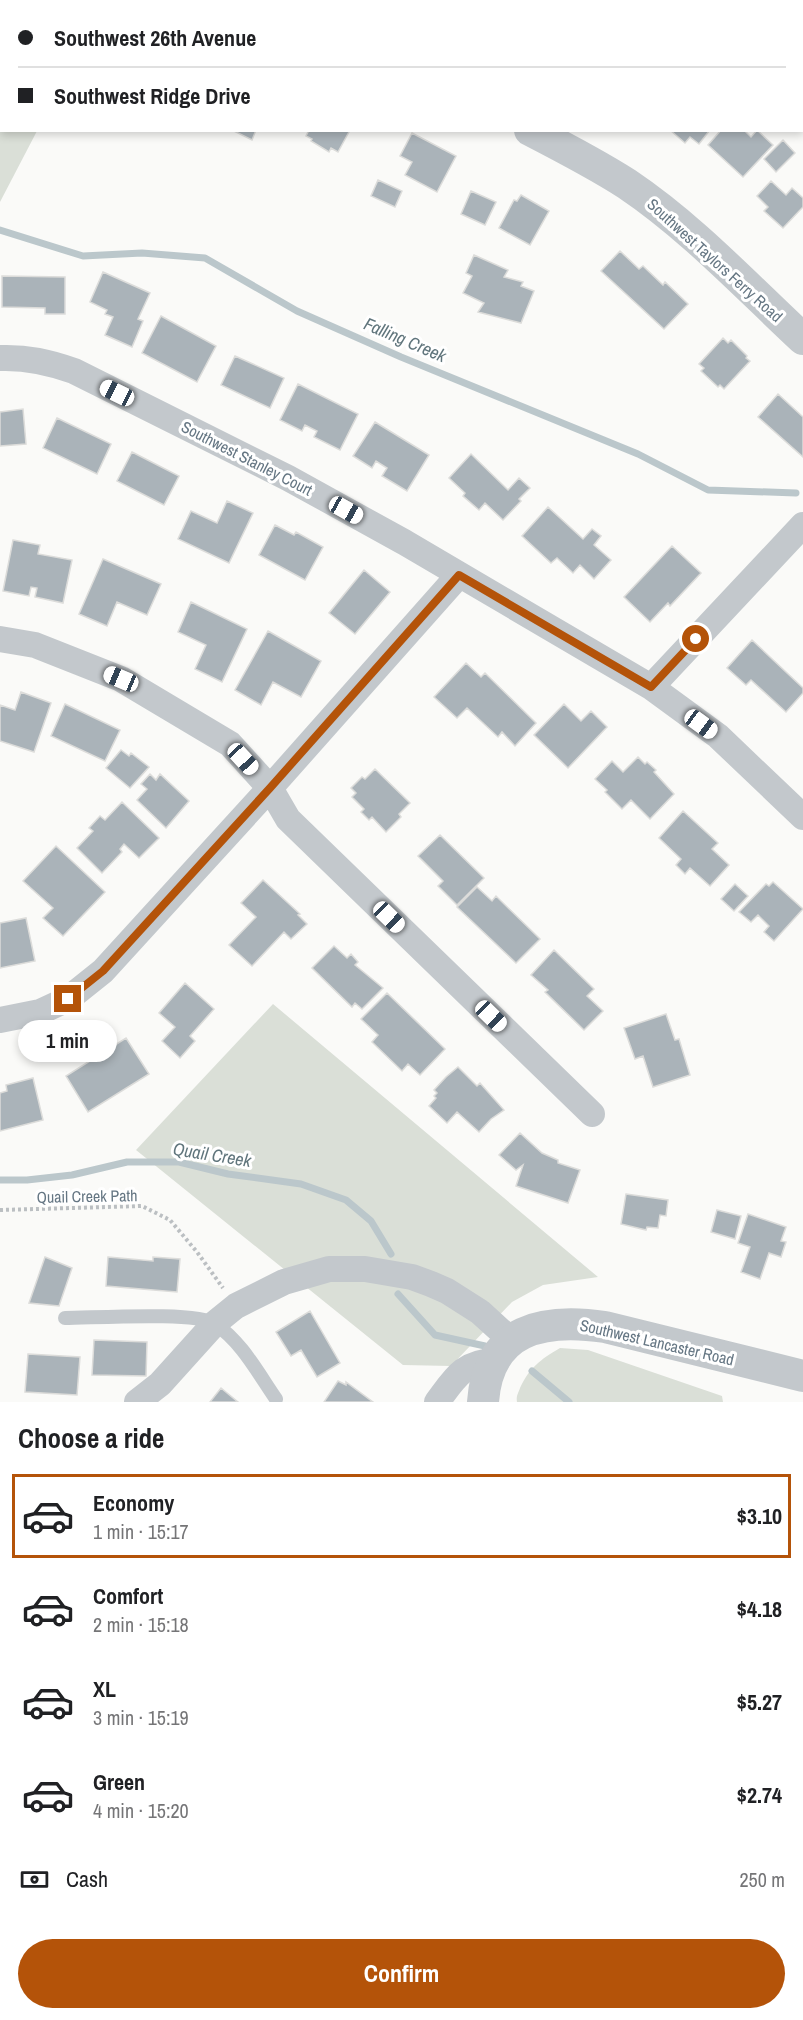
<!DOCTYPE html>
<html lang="en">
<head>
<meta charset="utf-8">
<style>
	:root { --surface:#fff; --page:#f2f2f2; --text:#202124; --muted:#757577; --line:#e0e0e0; --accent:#b45309 }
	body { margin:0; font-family:"Archivo Narrow",sans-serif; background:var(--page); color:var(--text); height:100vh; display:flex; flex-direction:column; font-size:22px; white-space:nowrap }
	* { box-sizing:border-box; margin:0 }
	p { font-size:20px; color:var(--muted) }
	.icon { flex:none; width:33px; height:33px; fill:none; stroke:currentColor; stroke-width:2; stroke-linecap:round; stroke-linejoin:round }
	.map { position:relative; height:1402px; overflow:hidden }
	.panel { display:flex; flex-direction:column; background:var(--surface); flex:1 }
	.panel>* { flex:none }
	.guide { position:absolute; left:0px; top:0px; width:804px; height:132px; box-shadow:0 3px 9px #0003; display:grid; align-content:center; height:132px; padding:0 18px; background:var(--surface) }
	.end { position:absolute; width:27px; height:27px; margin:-14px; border:8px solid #b45309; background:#fff; box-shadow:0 0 0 3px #fff }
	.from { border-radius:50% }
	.bubble { position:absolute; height:42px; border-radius:21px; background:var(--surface); box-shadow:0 3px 9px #0003; font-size:20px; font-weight:800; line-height:42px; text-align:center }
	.car { position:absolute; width:18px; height:36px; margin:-18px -9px; border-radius:8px; box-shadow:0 0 4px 2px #0007; background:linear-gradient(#fff 24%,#345 0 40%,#fff 0 76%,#345 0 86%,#fff 0) }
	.guide b { display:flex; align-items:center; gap:21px; height:57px; font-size:22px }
	.guide b+b { border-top:2px solid var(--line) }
	.guide i { width:15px; height:15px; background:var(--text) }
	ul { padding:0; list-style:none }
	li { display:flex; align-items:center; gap:18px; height:84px; margin:0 12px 9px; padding:0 6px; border:3px solid transparent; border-radius:0px }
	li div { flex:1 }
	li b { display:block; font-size:22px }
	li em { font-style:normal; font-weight:800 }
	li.current { border-color:var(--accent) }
	li>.icon { width:54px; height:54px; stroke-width:1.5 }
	h2 { padding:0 18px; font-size:27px; line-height:72px }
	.pay { display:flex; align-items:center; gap:15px; height:66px; padding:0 18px; font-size:22px }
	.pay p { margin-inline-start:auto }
	.button { display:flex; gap:12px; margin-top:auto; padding:12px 18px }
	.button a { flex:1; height:69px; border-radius:36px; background:var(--accent); color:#fff; font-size:24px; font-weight:800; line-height:69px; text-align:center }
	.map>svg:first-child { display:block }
	.green { fill:#dadfd7 }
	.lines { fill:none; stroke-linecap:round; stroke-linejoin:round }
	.stream { stroke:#bbc7cb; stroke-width:7 }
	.building { fill:#aab3b9; stroke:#dcdcda; stroke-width:1.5 }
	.path { stroke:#bbbfc2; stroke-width:4; stroke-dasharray:3 3; stroke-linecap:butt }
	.service { stroke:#c3c8cc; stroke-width:14 }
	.minor { stroke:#c3c8cc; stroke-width:26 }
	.tertiary { stroke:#c3c8cc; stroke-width:32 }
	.route { stroke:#b45309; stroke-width:8 }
	.labels { text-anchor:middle; stroke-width:6; stroke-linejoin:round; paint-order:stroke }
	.street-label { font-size:16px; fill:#657683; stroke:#fff }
	.water-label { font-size:18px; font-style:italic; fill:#60757c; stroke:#fff }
</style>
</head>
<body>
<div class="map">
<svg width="803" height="1402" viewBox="0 0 803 1402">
	<rect width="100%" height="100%" fill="#fafaf8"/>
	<!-- green -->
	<path class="green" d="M0 113 2 130 37 131 0 202Z
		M273 1004 598 1277 543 1285 512 1302 451 1366 403 1365 136 1150Z
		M560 1348 588 1350 722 1396 723 1402H517C516 1396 518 1394 520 1388 530 1367 540 1360 560 1348Z"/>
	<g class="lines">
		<!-- stream -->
		<path class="stream" d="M0 230 83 256 142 253 205 258 297 311 401 357 638 454 708 490 796 493
			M0 1180H27L72 1175 127 1162H179L228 1174 301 1184 346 1200 371 1221 391 1254
			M398 1294 435 1335 485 1346
			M532 1371 569 1402"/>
	</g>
	<!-- building -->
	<path class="building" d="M27 0H74L73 2Z
		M401 0H445L446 2H402Z
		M601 0H648L646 2Z
		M769 0H803V16L802 2H768Z
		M232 130H256L252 140Z
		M309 130H350L338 152 331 148 329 152 311 141 312 139 306 136Z
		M670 130H710L699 144 690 137 685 143Z
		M721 130H744L751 137 757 130 773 145 743 177 708 145Z
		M412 133 456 156 437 192 405 175 412 162 400 156Z
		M783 140 795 153 776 172 764 159Z
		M378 180 402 191 395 207 371 196Z
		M771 181 786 195 792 188 803 198V207L783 228 764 211 768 207 757 196Z
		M471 191 496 202 485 225 461 214Z
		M521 195 549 211 530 245 499 228 514 200 517 201Z
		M620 251 639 269 643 266 663 285 665 282 688 304 664 329 601 271Z
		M474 255 508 270 504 277 523 282 521 286 534 291 521 323 478 312 484 303 463 293 472 276 466 273Z
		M103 272 150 293 138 319 143 321 132 347 105 335 113 317 105 314 107 310 90 302Z
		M2 276 65 277V314H45V308L2 307Z
		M161 316 216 346 197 382 142 353Z
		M723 338 728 343 731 340 747 356 746 358 750 361 724 389 720 385 718 387 701 371 704 368 699 364Z
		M235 356 284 378 270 408 221 385Z
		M298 384 358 414 340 450 314 437 317 431 305 425 302 431 280 420Z
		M778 394 803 417V457L758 417Z
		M23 409 26 444 0 446V412Z
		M57 418 111 444 97 474 43 448Z
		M375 422 429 455 407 491 382 476 387 468 376 461 372 468 353 456Z
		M132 452 179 476 164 505 117 481Z
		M471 454 508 490 519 478 530 488 519 499 521 501 503 520 485 503 479 510 463 496 465 493 449 478Z
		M227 501 253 513 229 563 178 539 191 511 217 523Z
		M548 507 583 539 592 529 601 536 594 545 611 560 594 579 580 565 573 573 557 558 551 563 522 536Z
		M275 525 294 535 296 532 323 547 305 580 259 555Z
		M13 540 40 545 38 554 72 560 63 603 35 597 37 588 31 587 29 596 3 591Z
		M672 546 701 573 670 606 668 603 650 622 624 597Z
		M103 559 161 584 147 615 117 602 107 626 79 614Z
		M364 570 390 592 355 634 329 613Z
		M191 602 247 629 222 682 195 669 206 645 178 632Z
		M268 631 321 661 301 697 273 682 261 705 235 690Z
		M752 640 803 688V693L786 712 751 680 746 685 727 668Z
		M466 663 481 677 485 673 536 723 515 746 502 732 498 737 467 708 457 718 434 697Z
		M21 692 51 703 34 752 0 741V705L15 710Z
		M65 704 120 730 105 761 51 736Z
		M564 704 581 721 591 711 607 727 568 768 534 735Z
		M121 750 129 756 131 753 149 767 130 788 106 768Z
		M638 757 645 764 647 762 656 770 654 772 674 794 650 819 631 800 622 809 605 792 607 790 595 779 612 761 623 772Z
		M375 769 410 803 399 814 401 817 386 832 372 817 369 820 361 812 364 809 352 797 356 793 351 788 362 777 365 779Z
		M150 774 156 780 160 774 189 801 166 828 137 800 147 789 141 784Z
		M122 802 159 838 139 858 124 844 120 849 122 852 102 873 77 848 93 831 89 828 100 816 105 820Z
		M683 811 718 843 712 849 729 865 710 886 690 868 685 874 676 865 681 859 659 838Z
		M440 835 484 878 457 905 438 886 443 881 418 856Z
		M56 846 105 892 63 936 43 918 53 908 23 881Z
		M263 880 300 914 298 915 307 924 291 939 284 932 252 966 229 945 256 917 241 903Z
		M773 882 803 909 774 941 764 932 769 926 758 915 751 922 739 912 766 884 769 886Z
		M735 884 748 896 734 911 721 899Z
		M477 887 492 901 496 896 540 939 516 963 457 907Z
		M26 918 35 961 0 968V923Z
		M334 946 347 958 351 954 358 962 355 965 383 988 362 1009 355 1003 352 1007 312 968Z
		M554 950 594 989 587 996 603 1011 584 1030 545 992 548 990 531 975Z
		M185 983 214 1009 190 1036 195 1041 180 1058 162 1041 175 1027 159 1013Z
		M387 993 445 1049 420 1075 408 1064 402 1071 372 1042 378 1035 361 1019Z
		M666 1014 675 1040 679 1039 690 1075 653 1087 643 1056 635 1059 624 1028Z
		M126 1038 149 1074 88 1112 66 1076Z
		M458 1067 477 1086 480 1083 504 1110 491 1119 479 1132 457 1112 447 1123 429 1106 436 1098 434 1096 437 1093 434 1090 446 1077Z
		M33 1078 43 1120 0 1131V1093L7 1091 6 1085Z
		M520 1133 542 1153 558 1160V1163L580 1170 568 1203 516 1186 523 1165 516 1170 499 1155Z
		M626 1194 668 1200 666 1216 660 1215 658 1228 647 1227 646 1230 621 1224Z
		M717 1210 741 1216 735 1239 711 1232Z
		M748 1214 786 1227 781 1241 786 1242 781 1257 769 1253 760 1279 741 1272 750 1247 738 1243Z
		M45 1257 72 1268 59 1306 29 1303Z
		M108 1257 153 1261V1257L180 1259 177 1292 106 1286Z
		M310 1311 340 1363 317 1377 301 1350 291 1356 276 1332Z
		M94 1340 147 1342 146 1376 92 1375Z
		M28 1354 80 1357 77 1395 25 1392Z
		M338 1381 346 1385V1382L373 1402H324Z
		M221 1388 238 1402H210Z"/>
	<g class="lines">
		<!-- path -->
		<path class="path" d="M337 0 340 2
			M0 1210 142 1206 170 1220 197 1252 223 1288"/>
		<!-- service -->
		<path class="service" d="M65 1318C93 1318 197 1311 215 1324 241 1341 258 1373 276 1399"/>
		<!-- minor -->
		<path class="minor" d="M535 2 536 0
			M0 358C27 357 49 362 74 371L288 478 404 542 651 687 718 736 803 817
			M0 639 35 645 121 679 230 744 270 788 288 819 592 1114
			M651 687 803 525
			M0 1020 40 1012 68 999 103 971 270 788 459 575
			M137 1402 160 1384 215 1323 236 1306 284 1282 329 1269H365L412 1277 431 1284 447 1291 480 1312 512 1341
			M437 1402C455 1378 463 1362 495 1361"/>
		<!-- tertiary -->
		<path class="tertiary" d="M269 0 272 2
			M530 130C563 147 596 164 627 184 691 227 746 286 803 339
			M483 1402C488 1328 544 1318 605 1327L803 1376"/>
	</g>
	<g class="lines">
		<!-- route -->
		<path class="route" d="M68 999 103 971 270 788 459 575 651 687 696 639"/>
	</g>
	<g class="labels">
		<!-- street labels -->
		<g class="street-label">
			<text transform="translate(715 260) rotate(42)" y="6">Southwest Taylors Ferry Road</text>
			<text transform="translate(247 458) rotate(27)" y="6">Southwest Stanley Court</text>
			<text transform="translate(87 1196) rotate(-1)" y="6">Quail Creek Path</text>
			<text transform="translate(657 1342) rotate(13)" y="6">Southwest Lancaster Road</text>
		</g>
		<!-- water labels -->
		<g class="water-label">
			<text transform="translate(405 340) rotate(23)" y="6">Falling Creek</text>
			<text transform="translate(212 1155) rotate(9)" y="6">Quail Creek</text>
		</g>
	</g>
</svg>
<i class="end from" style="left:696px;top:639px"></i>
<i class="end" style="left:68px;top:999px"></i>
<div class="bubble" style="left:18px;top:1020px;width:99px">1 min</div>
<i class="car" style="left:117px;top:393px;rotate:296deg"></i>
<i class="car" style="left:346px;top:510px;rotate:119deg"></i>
<i class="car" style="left:121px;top:679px;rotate:293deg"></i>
<i class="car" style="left:701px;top:724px;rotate:126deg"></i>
<i class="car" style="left:243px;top:759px;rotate:137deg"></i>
<i class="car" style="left:389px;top:917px;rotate:134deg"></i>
<i class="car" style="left:491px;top:1016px;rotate:134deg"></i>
<div class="guide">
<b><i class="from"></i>Southwest 26th Avenue</b>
<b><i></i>Southwest Ridge Drive</b>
</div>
</div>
<section class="panel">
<h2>Choose a ride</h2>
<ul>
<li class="current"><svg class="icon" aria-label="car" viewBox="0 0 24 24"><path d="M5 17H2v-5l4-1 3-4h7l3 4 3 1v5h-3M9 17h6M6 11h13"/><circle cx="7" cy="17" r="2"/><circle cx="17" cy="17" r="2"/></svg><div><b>Economy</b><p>1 min · 15:17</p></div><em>$3.10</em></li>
<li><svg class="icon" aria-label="car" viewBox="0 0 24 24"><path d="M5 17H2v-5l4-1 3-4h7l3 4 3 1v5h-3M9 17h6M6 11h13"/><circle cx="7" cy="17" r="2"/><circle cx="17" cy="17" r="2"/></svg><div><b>Comfort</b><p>2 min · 15:18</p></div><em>$4.18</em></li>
<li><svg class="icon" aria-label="car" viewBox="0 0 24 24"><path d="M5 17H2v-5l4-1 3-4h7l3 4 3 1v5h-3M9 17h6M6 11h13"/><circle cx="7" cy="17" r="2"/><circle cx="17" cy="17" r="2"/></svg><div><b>XL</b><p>3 min · 15:19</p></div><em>$5.27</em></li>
<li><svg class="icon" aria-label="car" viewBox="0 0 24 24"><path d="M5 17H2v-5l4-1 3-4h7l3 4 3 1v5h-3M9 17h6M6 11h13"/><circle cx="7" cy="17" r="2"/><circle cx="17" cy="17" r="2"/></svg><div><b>Green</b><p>4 min · 15:20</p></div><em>$2.74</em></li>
</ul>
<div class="pay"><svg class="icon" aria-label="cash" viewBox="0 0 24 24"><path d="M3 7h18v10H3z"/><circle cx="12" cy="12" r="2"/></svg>Cash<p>250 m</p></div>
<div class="button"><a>Confirm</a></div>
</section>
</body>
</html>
